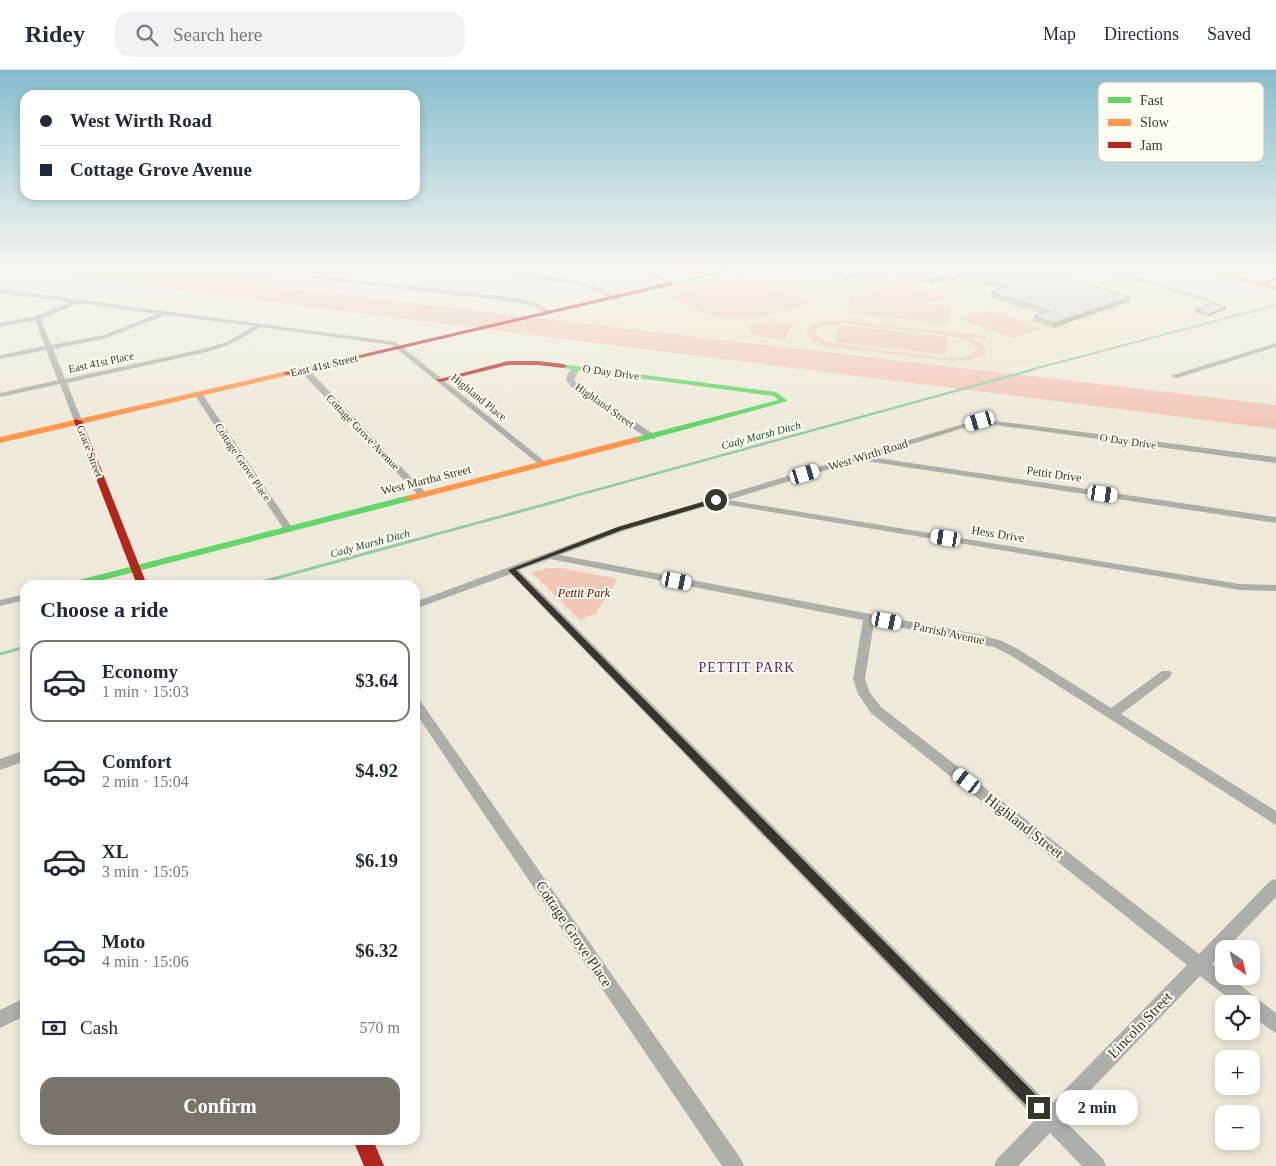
<!DOCTYPE html>
<html lang="en">
<head>
<meta charset="utf-8">
<style>
	:root { --surface:#fff; --page:#f2f2f3; --text:#1f2937; --muted:#747a83; --line:#e0e1e3; --accent:#787469 }
	body { margin:0; font-family:"Times New Roman",serif; background:var(--page); color:var(--text); height:100vh; display:flex; flex-direction:column; font-size:19px; white-space:nowrap }
	* { box-sizing:border-box; margin:0 }
	p { font-size:16px; color:var(--muted) }
	.icon { flex:none; width:28px; height:28px; fill:none; stroke:currentColor; stroke-width:2; stroke-linecap:round; stroke-linejoin:round }
	.map { position:relative; flex:1; overflow:hidden }
	.side { position:absolute; left:20px; top:510px; width:400px; height:565px; display:flex; flex-direction:column; background:var(--surface); border-radius:15px; box-shadow:0 2px 8px #0003 }
	.side>* { flex:none }
	.hud { position:absolute; left:20px; top:20px; width:400px; height:110px; border-radius:15px; box-shadow:0 2px 8px #0003; display:grid; align-content:center; height:110px; padding:0 20px; background:var(--surface) }
	.needle { width:32px; rotate:145deg }
	.tools { position:absolute; left:1215px; top:870px; display:grid; gap:10px }
	.tools a { display:grid; place-items:center; width:45px; height:45px; border-radius:10px; background:var(--surface); box-shadow:0 2px 8px #0003; font-size:25px }
	.end { position:absolute; width:22px; height:22px; margin:-11px; border:6px solid #38352b; background:#fff; box-shadow:0 0 0 2px #fff }
	.from { border-radius:50% }
	.bubble { position:absolute; height:35px; border-radius:15px; background:var(--surface); box-shadow:0 2px 8px #0003; font-size:16px; font-weight:700; line-height:35px; text-align:center }
	.car { position:absolute; width:15px; height:30px; margin:-15px -8px; border-radius:6px; box-shadow:0 0 4px 1px #0007; background:linear-gradient(#fff 24%,#345 0 40%,#fff 0 76%,#345 0 86%,#fff 0) }
	.hud b { display:flex; align-items:center; gap:18px; height:48px; font-size:19px }
	.hud b+b { border-top:1px solid var(--line) }
	.hud i { width:12px; height:12px; background:var(--text) }
	ul { padding:0; list-style:none }
	li { display:flex; align-items:center; gap:15px; height:82px; margin:0 10px 8px; padding:0 10px; border:2px solid transparent; border-radius:15px }
	li div { flex:1 }
	li b { display:block; font-size:19px }
	li em { font-style:normal; font-weight:700 }
	li.current { border-color:var(--accent) }
	li>.icon { width:45px; height:45px; stroke-width:1.5 }
	h2 { padding:0 20px; font-size:22px; line-height:60px }
	.pay { display:flex; align-items:center; gap:12px; height:55px; padding:0 20px; font-size:19px }
	.pay p { margin-inline-start:auto }
	.primary-button { display:flex; gap:10px; margin-top:auto; padding:10px 20px }
	.primary-button a { flex:1; height:58px; border-radius:15px; background:var(--accent); color:#fff; font-size:20px; font-weight:700; line-height:58px; text-align:center }
	header { display:flex; align-items:center; gap:30px; box-sizing:border-box; height:70px; padding:0 25px; background:var(--surface); border-bottom:1px solid var(--line) }
	header strong { font-size:24px }
	nav { display:flex; gap:28px; margin-inline-start:auto; font-size:18px }
	.search { width:350px; height:45px; background:var(--page); display:flex; align-items:center; gap:12px; box-sizing:border-box; padding:0 18px; border-radius:15px; color:var(--muted); font-size:19px }
	.map>svg:first-child { display:block }
	.built { fill:#ede6cc }
	.green { fill:#f2c7b8; fill-rule:evenodd }
	.lines { fill:none; stroke-linecap:round; stroke-linejoin:round }
	.stream-far2 { stroke:#92cba6; stroke-width:2 }
	.stream-far1 { stroke:#92cba6; stroke-width:2.5 }
	.stream { stroke:#92cba6; stroke-width:3 }
	.street { fill:#aeaeaa; fill-rule:evenodd }
	.fast { fill:#63d668; fill-rule:evenodd }
	.slow { fill:#ff974d; fill-rule:evenodd }
	.jam { fill:#b3261e; fill-rule:evenodd }
	.wall { fill:#bab5ac }
	.shaded-wall { fill:#97938c }
	.building { fill:#d8d2c8; stroke:#97938c }
	.route { fill:#38352b }
	.labels { text-anchor:middle; stroke-width:4; stroke-linejoin:round; paint-order:stroke }
	.far-street-label { font-size:11px; fill:#38352b; stroke:#fffcf1 }
	.far-water-label { font-size:11px; font-style:italic; fill:#0b4d2f; stroke:#fffcf1 }
	.street-label { font-size:12px; fill:#38352b; stroke:#fffcf1 }
	.park-label { font-size:12px; font-style:italic; fill:#570b02; stroke:#fffcf1 }
	.neighbourhood-label { font-size:14px; letter-spacing:1px; fill:#442f6a; stroke:#fffcf1 }
	.near-street-label { font-size:15px; fill:#38352b; stroke:#fffcf1 }
	.key { fill:#fffcf1; stroke:#c3c0b6; stroke-width:1 }
	.key-label { font-size:14px; fill:#38352b }
</style>
</head>
<body>
<header>
<strong>Ridey</strong>
<div class="search"><svg class="icon" aria-label="search" viewBox="0 0 24 24"><circle cx="10" cy="10" r="6"/><path d="M15 15l6 6"/></svg>Search here</div>
<nav><a>Map</a><a>Directions</a><a>Saved</a></nav>
</header>
<div class="map">
<svg width="1276" height="1096" viewBox="0 0 1276 1096">
	<rect width="100%" height="100%" fill="#eeeadb"/>
	<!-- built -->
	<path class="built" d="M747 199H1094L1241 241 1001 301 541 248Z"/>
	<!-- green -->
	<path class="green" d="M11 199H290L258 215 1276 335V359Z
		M738 208 750 209 811 234C769 245 737 257 694 239 685 236 676 229 667 225Z
		M901 213 950 228 922 233 950 236 948 254 846 243 851 226 879 229 863 223Z
		M988 240 1043 258 1014 268 960 249Z
		M757 251 793 253 785 269C773 268 756 269 749 258Z
		M829 251H848L986 266V269L972 268 981 273 986 280 985 284 975 289 955 291 829 277 815 272 807 266V260L814 254ZM840 253 953 266 969 271 976 277 977 280C969 289 957 288 946 288L834 274 817 266 815 263 820 257Z
		M841 255 947 267 946 285 835 272Z
		M549 498H561L618 509 596 543 580 550 531 502Z"/>
	<g class="lines">
		<!-- stream-far2 -->
		<path class="stream-far2" d="M1030 300 1276 235"/>
		<!-- stream-far1 -->
		<path class="stream-far1" d="M560 430 1035 299"/>
		<!-- stream -->
		<path class="stream" d="M251 515 565 429
			M0 584 25 577"/>
		<!-- street -->
		<path class="street" d="M468 199C504 199 588 206 617 228L612 229 592 219 569 213Z
			M639 199H646L676 214 671 215Z
			M1099 199H1109L1212 230 1207 231Z
			M313 205 516 228 538 234 552 243 547 244 534 236 516 232 311 208Z
			M1276 207V211L1261 217 1258 215Z
			M0 219 396 272 548 394 547 396H541L392 275 261 257 231 274 207 282 67 313 82 351 75 353 60 314 0 327V323L58 310 46 280 0 289V285L45 276 35 250 0 257V253L35 246 71 232 0 223ZM79 233 157 244 104 265 51 275 41 249ZM165 245 254 256 227 272 203 279 65 309 53 279 107 268Z
			M1276 273V277L1177 308 1170 306Z
			M573 296 580 298 574 310 578 314 655 365V369H649L572 318 566 310 567 305Z
			M300 297H306L426 423V427H420L300 301Z
			M195 322H201L293 459 291 461H285L194 324Z
			M980 349 1276 387V393L980 353 870 387 1276 447V453L859 390 728 430 1240 514 1276 515V521L1240 520 717 433 623 461 560 485 981 565 1002 571 1018 579 1111 638 1162 601H1170L1172 604 1170 607 1121 644 1276 741V755L1010 585 994 577 874 552 865 609 870 623 881 637 1199 884 1270 811 1276 809V827L1226 879H1224V881L1212 894 1224 903V906H1228L1276 943V963L1251 946V934H1236L1200 906 1063 1049 1103 1089 1106 1096H1082L1050 1063 1018 1096H994L997 1089 1036 1049 511 504 415 539V532L617 457ZM550 489 863 550 853 609 858 624 871 643 1187 895 1050 1035 519 500Z
			M25 524V530L0 536V530Z
			M415 627 419 629 741 1089 744 1096H722L415 642Z
			M25 680V691L0 700V689Z
			M25 928V946L0 958V940Z"/>
		<!-- fast -->
		<path class="fast" d="M726 199H737L671 216 668 214Z
			M560 294 776 322 788 331 636 373 633 372V368L778 330 774 326 563 298H560Z
			M410 425 415 428 413 430 84 515H66L67 513Z"/>
		<!-- slow -->
		<path class="slow" d="M1200 199H1210L1276 216V220Z
			M287 301H290V305L0 373V367Z
			M636 367 640 370 639 372 410 431 405 428 407 426Z"/>
		<!-- jam -->
		<path class="jam" d="M671 212 673 215 287 305 283 303Z
			M508 291H538L563 294 567 296 563 298 538 295H508L440 312 436 310Z
			M75 349 82 351 147 515H137L74 351Z
			M353 1070H373L384 1096H364Z"/>
	</g>
	<!-- wall -->
	<path class="wall" d="M817 199H1038L1130 227 1128 232 1053 258 1033 251 1034 246 1042 244 990 227 991 222 999 219 963 207 946 213 941 211 930 214 894 202 878 206 865 204 845 210Z
		M1226 237 1224 240 1208 246 1194 242 1195 240Z"/>
	<!-- shaded-wall -->
	<path class="shaded-wall" d="M887 199H895L894 202 878 206 879 202Z
		M866 200 865 204 845 210 846 205Z
		M964 203 963 207 946 213 947 208Z
		M942 207 941 211 930 214 931 210Z
		M1130 227 1128 232 1053 258 1054 253Z
		M1226 237 1224 240 1208 246 1209 244Z"/>
	<!-- building -->
	<path class="building" d="M830 199H887L879 202 866 200 846 205Z
		M901 199H1038L1130 227 1054 253 1034 246 1050 241 991 222 1007 217 964 203 947 208 942 207 931 210Z
		M1212 233 1226 237 1209 244 1195 240Z"/>
	<!-- sky -->
	<linearGradient id="sky" x2="0" y2="1"><stop stop-color="#85bdce"/><stop offset="0.56" stop-color="#f7f6ef"/><stop offset="1" stop-color="#f7f6ef" stop-opacity="0"/></linearGradient>
	<rect width="1276" height="353" fill="url(#sky)"/>
	<!-- route -->
	<path class="route" d="M716 428 719 430 718 432 622 460 516 500 1044 1033 1046 1038 1044 1043 1039 1045 1034 1043 508 500 618 457Z"/>
	<g class="labels">
		<!-- far-street labels -->
		<g class="far-street-label">
			<text transform="translate(101 292) rotate(-12)" y="4">East 41st Place</text>
			<text transform="translate(324 295) rotate(-13)" y="4">East 41st Street</text>
			<text transform="translate(611 302) rotate(8)" y="4">O Day Drive</text>
			<text transform="translate(479 327) rotate(39)" y="4">Highland Place</text>
			<text transform="translate(605 335) rotate(35)" y="4">Highland Street</text>
			<text transform="translate(363 362) rotate(46)" y="4">Cottage Grove Avenue</text>
			<text transform="translate(1128 371) rotate(8)" y="4">O Day Drive</text>
			<text transform="translate(90 381) rotate(69)" y="4">Grace Street</text>
			<text transform="translate(243 392) rotate(56)" y="4">Cottage Grove Place</text>
		</g>
		<!-- far-water labels -->
		<g class="far-water-label">
			<text transform="translate(761 365) rotate(-15)" y="4">Cady Marsh Ditch</text>
			<text transform="translate(370 473) rotate(-15)" y="4">Cady Marsh Ditch</text>
		</g>
		<!-- street labels -->
		<g class="street-label">
			<text transform="translate(868 385) rotate(-17)" y="4">West Wirth Road</text>
			<text transform="translate(1054 404) rotate(8)" y="4">Pettit Drive</text>
			<text transform="translate(426 410) rotate(-14)" y="4">West Martha Street</text>
			<text transform="translate(998 464) rotate(9)" y="4">Hess Drive</text>
			<text transform="translate(949 563) rotate(12)" y="4">Parrish Avenue</text>
		</g>
		<!-- park labels -->
		<g class="park-label">
			<text x="584" y="527">Pettit Park</text>
		</g>
		<!-- neighbourhood labels -->
		<g class="neighbourhood-label">
			<text x="747" y="602">PETTIT PARK</text>
		</g>
		<!-- near-street labels -->
		<g class="near-street-label">
			<text transform="translate(1024 756) rotate(38)" y="5">Highland Street</text>
			<text transform="translate(574 864) rotate(56)" y="5">Cottage Grove Place</text>
			<text transform="translate(1140 955) rotate(-46)" y="5">Lincoln Street</text>
		</g>
	</g>
	<!-- legend -->
	<rect x="1098" y="12" width="166" height="80" rx="8" class="key"/>
	<rect x="1108" y="27" width="23" height="6" fill="#63d668"/>
	<rect x="1108" y="49" width="23" height="7" fill="#ff974d"/>
	<rect x="1108" y="72" width="23" height="6" fill="#b3261e"/>
	<g class="key-label">
		<text x="1140" y="35">Fast</text>
		<text x="1140" y="57">Slow</text>
		<text x="1140" y="80">Jam</text>
	</g>
</svg>
<div class="tools">
<a><svg class="needle" viewBox="-14 -14 28 28"><path d="M0-13l5 13h-10z" fill="#e53935"/><path d="M0 13l5-13h-10z" fill="#747a83"/></svg></a>
<a><svg class="icon" aria-label="locate" viewBox="0 0 24 24"><circle cx="12" cy="12" r="6"/><path d="M12 2v4M12 18v4M2 12h4M18 12h4"/></svg></a>
<a>+</a>
<a>−</a>
</div>
<i class="end from" style="left:716px;top:430px"></i>
<i class="end" style="left:1039px;top:1038px"></i>
<div class="bubble" style="left:1056px;top:1020px;width:82px">2 min</div>
<i class="car" style="left:980px;top:351px;rotate:254deg"></i>
<i class="car" style="left:805px;top:404px;rotate:73deg"></i>
<i class="car" style="left:1103px;top:424px;rotate:98deg"></i>
<i class="car" style="left:946px;top:468px;rotate:279deg"></i>
<i class="car" style="left:677px;top:511px;rotate:101deg"></i>
<i class="car" style="left:887px;top:551px;rotate:101deg"></i>
<i class="car" style="left:967px;top:711px;rotate:308deg"></i>
<div class="hud">
<b><i class="from"></i>West Wirth Road</b>
<b><i></i>Cottage Grove Avenue</b>
</div>
<section class="side">
<h2>Choose a ride</h2>
<ul>
<li class="current"><svg class="icon" aria-label="car" viewBox="0 0 24 24"><path d="M5 17H2v-5l4-1 3-4h7l3 4 3 1v5h-3M9 17h6M6 11h13"/><circle cx="7" cy="17" r="2"/><circle cx="17" cy="17" r="2"/></svg><div><b>Economy</b><p>1 min · 15:03</p></div><em>$3.64</em></li>
<li><svg class="icon" aria-label="car" viewBox="0 0 24 24"><path d="M5 17H2v-5l4-1 3-4h7l3 4 3 1v5h-3M9 17h6M6 11h13"/><circle cx="7" cy="17" r="2"/><circle cx="17" cy="17" r="2"/></svg><div><b>Comfort</b><p>2 min · 15:04</p></div><em>$4.92</em></li>
<li><svg class="icon" aria-label="car" viewBox="0 0 24 24"><path d="M5 17H2v-5l4-1 3-4h7l3 4 3 1v5h-3M9 17h6M6 11h13"/><circle cx="7" cy="17" r="2"/><circle cx="17" cy="17" r="2"/></svg><div><b>XL</b><p>3 min · 15:05</p></div><em>$6.19</em></li>
<li><svg class="icon" aria-label="car" viewBox="0 0 24 24"><path d="M5 17H2v-5l4-1 3-4h7l3 4 3 1v5h-3M9 17h6M6 11h13"/><circle cx="7" cy="17" r="2"/><circle cx="17" cy="17" r="2"/></svg><div><b>Moto</b><p>4 min · 15:06</p></div><em>$6.32</em></li>
</ul>
<div class="pay"><svg class="icon" aria-label="cash" viewBox="0 0 24 24"><path d="M3 7h18v10H3z"/><circle cx="12" cy="12" r="2"/></svg>Cash<p>570 m</p></div>
<div class="primary-button"><a>Confirm</a></div>
</section>
</div>
</body>
</html>
